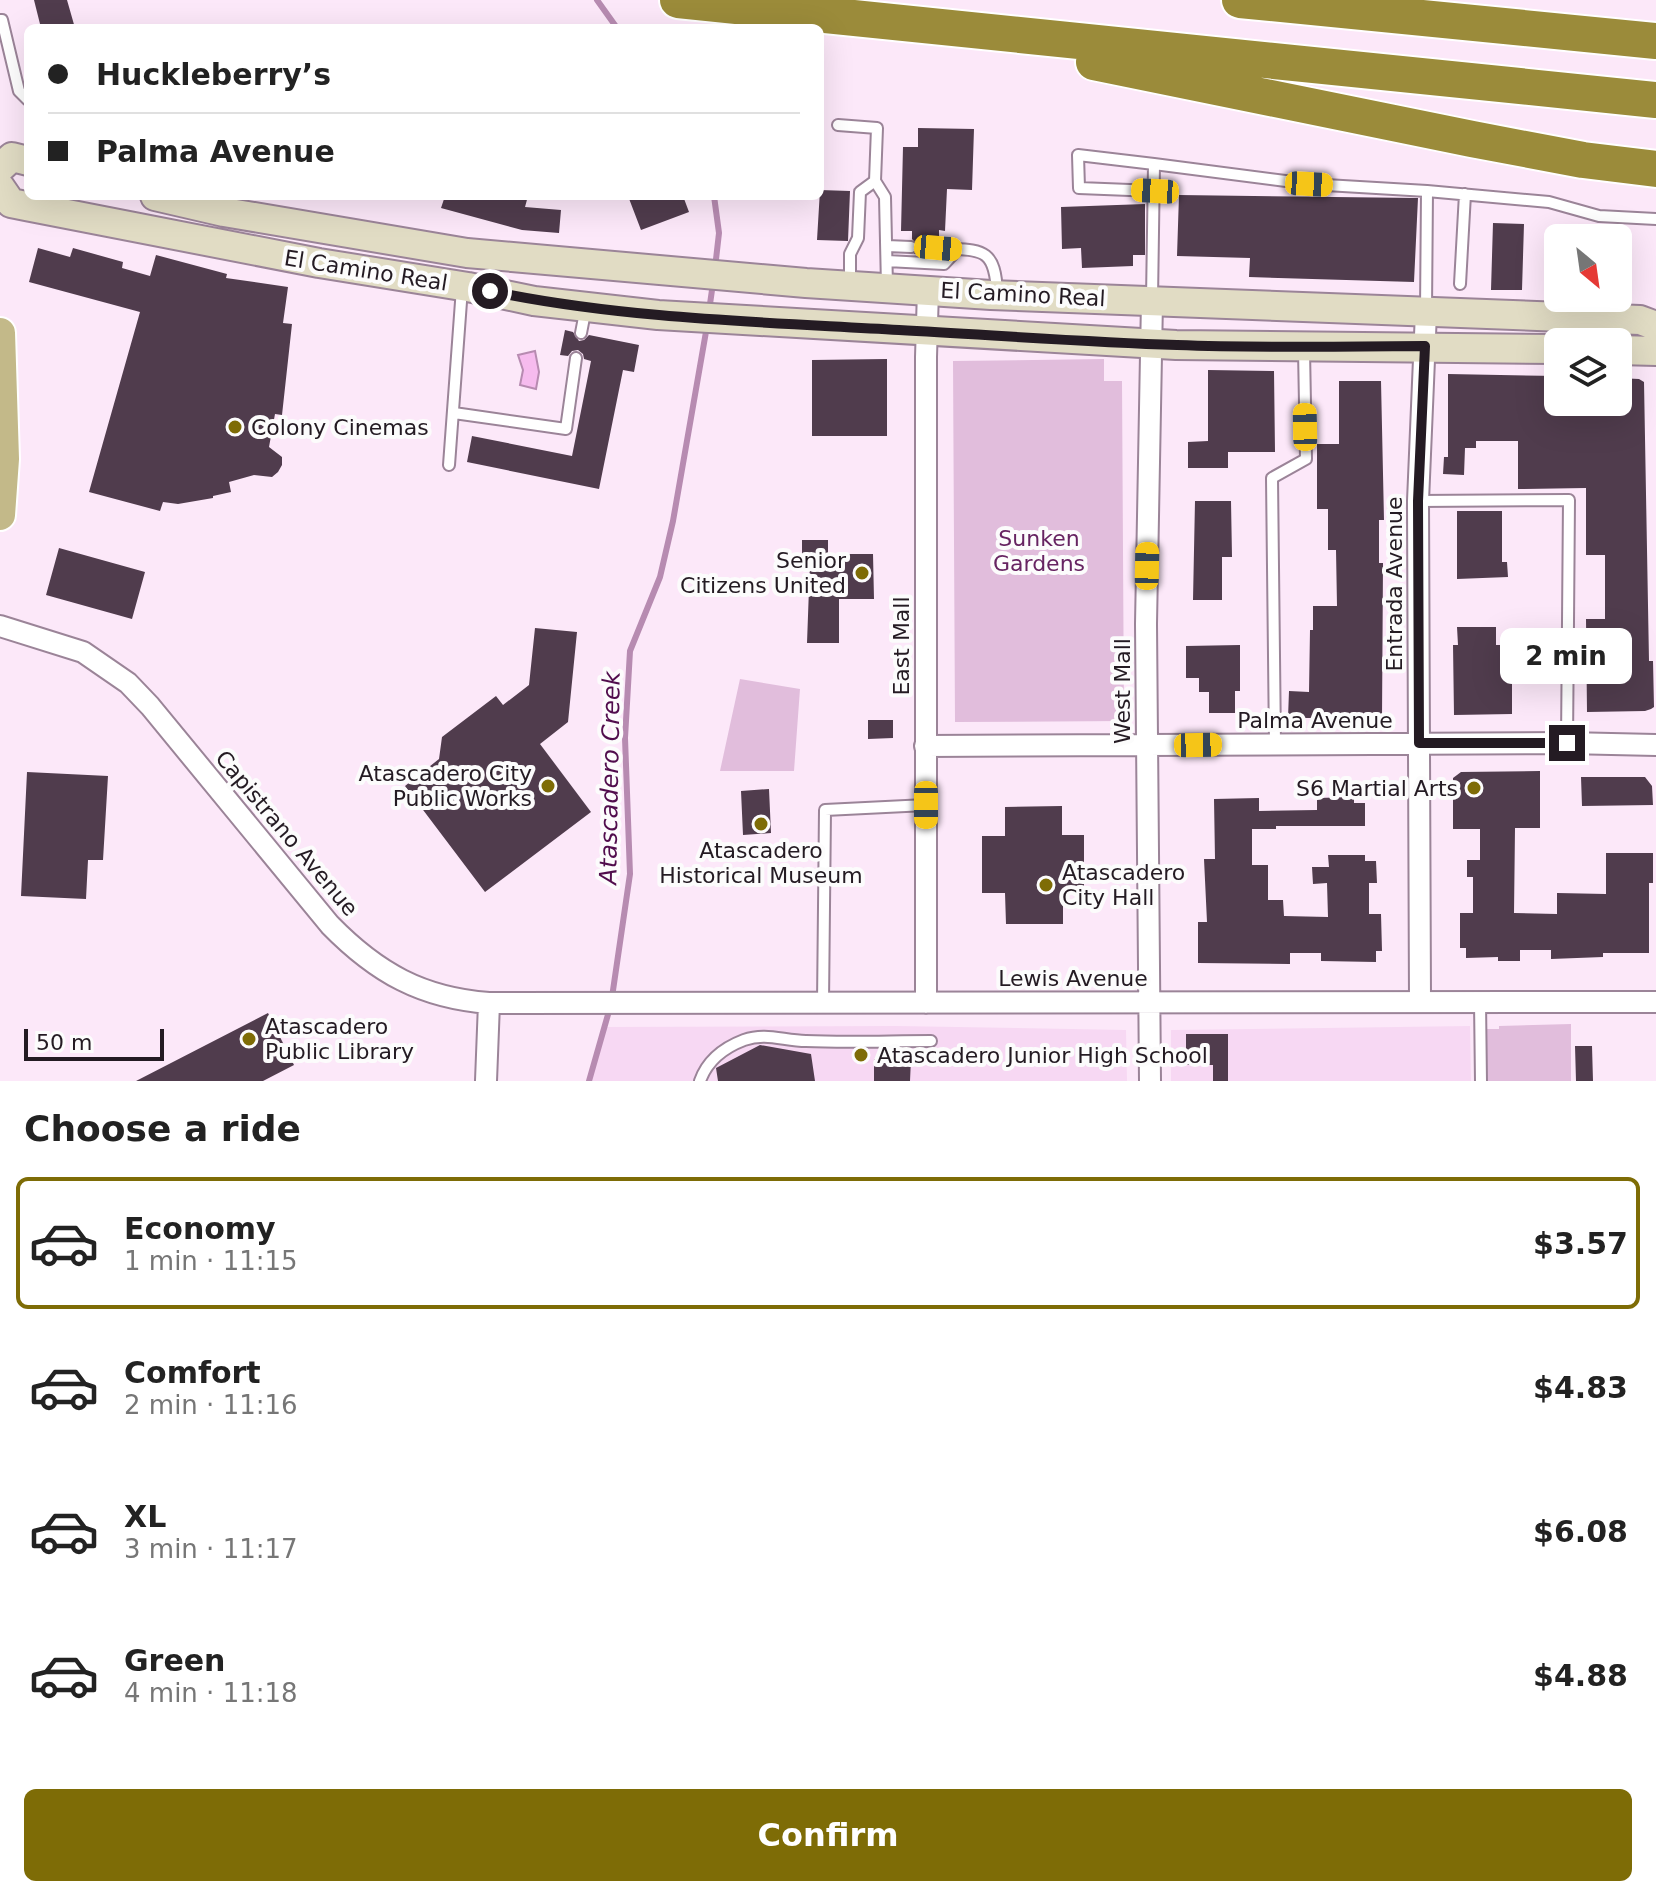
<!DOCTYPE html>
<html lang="en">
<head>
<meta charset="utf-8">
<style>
	:root { --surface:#fff; --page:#f6f6f6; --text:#222; --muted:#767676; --line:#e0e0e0; --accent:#7e6c06 }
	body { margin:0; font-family:"DejaVu Sans",sans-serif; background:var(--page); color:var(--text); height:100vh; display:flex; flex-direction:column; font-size:30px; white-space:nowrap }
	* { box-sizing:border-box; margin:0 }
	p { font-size:26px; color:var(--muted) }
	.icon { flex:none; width:44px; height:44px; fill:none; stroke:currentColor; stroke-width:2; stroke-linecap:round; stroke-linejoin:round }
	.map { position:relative; height:1081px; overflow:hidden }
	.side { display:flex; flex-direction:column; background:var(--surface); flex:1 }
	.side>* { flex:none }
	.guide { position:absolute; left:24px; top:24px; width:800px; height:176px; border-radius:12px; box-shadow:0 8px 32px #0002; display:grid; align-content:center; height:176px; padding:0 24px; background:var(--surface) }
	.needle { width:52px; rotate:151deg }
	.fabs { position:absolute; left:1544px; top:224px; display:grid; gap:16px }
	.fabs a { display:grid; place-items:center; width:88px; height:88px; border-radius:12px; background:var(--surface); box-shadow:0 8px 32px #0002; font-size:40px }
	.scale { position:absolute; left:24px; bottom:20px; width:140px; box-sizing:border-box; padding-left:8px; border:4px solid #241b23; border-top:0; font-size:22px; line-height:28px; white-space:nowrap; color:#241b23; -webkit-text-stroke:6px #fcfcfc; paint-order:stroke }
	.end { position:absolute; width:36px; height:36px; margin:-18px; border:10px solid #241b23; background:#fff; box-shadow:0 0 0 4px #fff }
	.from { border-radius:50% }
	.bubble { position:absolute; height:56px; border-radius:12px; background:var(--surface); box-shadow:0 8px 32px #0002; font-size:26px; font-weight:600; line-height:56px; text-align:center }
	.car { position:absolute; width:24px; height:48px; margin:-24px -12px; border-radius:10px; box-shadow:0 0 6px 2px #0007; background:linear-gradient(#f5c518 24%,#345 0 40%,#f5c518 0 76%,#345 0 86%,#f5c518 0) }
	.guide b { display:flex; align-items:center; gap:28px; height:76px; font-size:30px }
	.guide b+b { border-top:2px solid var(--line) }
	.guide i { width:20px; height:20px; background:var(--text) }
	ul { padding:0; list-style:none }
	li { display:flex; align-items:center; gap:24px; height:132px; margin:0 16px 12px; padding:0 8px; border:4px solid transparent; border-radius:12px }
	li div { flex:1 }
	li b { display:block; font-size:30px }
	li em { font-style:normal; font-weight:600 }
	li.on { border-color:var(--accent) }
	li>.icon { width:72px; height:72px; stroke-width:1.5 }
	h2 { padding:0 24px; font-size:36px; line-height:96px }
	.button { display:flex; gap:16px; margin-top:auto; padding:16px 24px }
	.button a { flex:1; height:92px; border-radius:12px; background:var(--accent); color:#fff; font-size:32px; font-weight:600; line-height:92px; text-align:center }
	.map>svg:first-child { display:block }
	.built { fill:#f7d8f3 }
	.green { fill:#e1bddc }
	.water { fill:#f6bbee; stroke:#b78bb1; stroke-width:2 }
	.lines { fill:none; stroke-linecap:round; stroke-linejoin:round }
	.stream { stroke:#b78bb1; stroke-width:6 }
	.building { fill:#503c4d }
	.service-casing { stroke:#9b8498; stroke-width:14 }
	.minor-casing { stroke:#9b8498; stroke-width:24 }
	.secondary-casing { stroke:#9b8498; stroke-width:32 }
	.primary-casing { stroke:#fff; stroke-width:34 }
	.motorway-casing { stroke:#fff; stroke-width:40 }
	.service { stroke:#fff; stroke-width:10 }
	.minor { stroke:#fff; stroke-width:20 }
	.secondary { stroke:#e1dcc4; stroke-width:28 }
	.primary { stroke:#c3b989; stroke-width:30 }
	.motorway { stroke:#9b8b3a; stroke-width:36 }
	.route { stroke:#241b23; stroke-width:10 }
	.poi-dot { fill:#7e6c06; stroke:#fcfcfc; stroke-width:3 }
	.labels { text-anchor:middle; stroke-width:8; stroke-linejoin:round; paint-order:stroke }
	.street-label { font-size:22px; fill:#241b23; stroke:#fcfcfc }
	.poi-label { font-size:22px; fill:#241b23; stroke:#fcfcfc; text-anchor:start }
	.park-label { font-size:22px; fill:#672462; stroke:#fcfcfc }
	.water-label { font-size:24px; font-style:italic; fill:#510d4d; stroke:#fcfcfc }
</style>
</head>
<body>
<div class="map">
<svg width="1656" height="1081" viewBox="0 0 1656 1081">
	<rect width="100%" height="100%" fill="#fce8f9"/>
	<!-- built -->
	<path class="built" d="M896 1026 1126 1030 1127 1081H589L604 1027Z
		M1470 1026 1471 1081H1171V1030Z"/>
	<!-- green -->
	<path class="green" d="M1104 359V381H1122L1124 721 955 722 953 361Z
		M740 679 800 689 794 771H720Z
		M1571 1024V1081H1487V1029H1499V1026Z"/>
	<!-- water -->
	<path class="water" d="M535 351 539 372 536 389 520 385 523 370 518 355Z"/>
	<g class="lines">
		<!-- stream -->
		<path class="stream" d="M597 0 617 28
			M714 196 719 233 715 268
			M709 311 713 283
			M589 1081 611 1004 630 874 625 738 630 651 660 577 673 521 707 326"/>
	</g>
	<!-- building -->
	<path class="building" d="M34 0H67L75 28H41Z
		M918 128 974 129 972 190 947 189 945 231 939 230V240L934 241 930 247 931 252 936 256 914 254 919 247 912 239V231H901L903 147H918Z
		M820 190 850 191 848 241 817 240Z
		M1179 195 1418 198 1414 282 1249 277 1250 258 1177 256Z
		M445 196H528L525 207 561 210 559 233 522 230 441 208Z
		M628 196H683L689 212 641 230Z
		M1145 204V255H1133V266L1082 268 1081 248 1062 249 1061 207Z
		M1493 223 1524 224 1522 290H1491Z
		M38 248 70 257 73 248 123 262 122 268 150 276 156 255 227 274 226 278 288 287 283 323 292 324 282 415 275 414 269 447 282 457V465L278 472 272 477 254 475 229 482 231 492 213 496V498L178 504 163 502 160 511 89 492 140 312 29 282Z
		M565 330 573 332 579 341 584 340 589 335 639 345 634 372 623 370 599 489 467 462 472 436 572 456 591 361 584 359 583 354 578 350 572 351 568 356 560 355Z
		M887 359V436H812V360Z
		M1208 370 1274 371 1275 452H1228V468H1188V442L1208 441Z
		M1448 374 1558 376V402H1618V378L1639 379 1644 382 1649 661H1653L1654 707 1651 709 1645 711 1587 712 1586 619H1605V555H1586V488L1518 489V441H1476V448H1465L1464 475 1443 474 1444 457H1448Z
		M1339 381H1381L1384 520H1379V563H1383L1382 718H1288L1289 691 1309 692 1310 630H1313V606H1337L1336 550H1328V509H1317V444H1339Z
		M1195 501H1231L1232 557H1222V600H1193Z
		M1457 511H1502V562H1507L1508 577 1457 579Z
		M802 540H828V554H873L874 599H839V643H807L810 561H802Z
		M59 548 145 572 132 619 46 595Z
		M1457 627H1496V645H1512V714L1454 715 1453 645H1458Z
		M535 628 577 632 568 722 540 744 591 812 485 892 405 786 439 759 442 737 496 696 503 705 529 685Z
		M1240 645V691H1235V713H1209V692H1199V678H1186V646Z
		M868 720H893V738L868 739Z
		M1540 771V828H1515L1514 913 1557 914V893L1606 894V853H1653V883H1649V953H1603V957L1551 959V950H1520V961H1498V957L1466 958V948H1460V913H1473V877H1467V860H1480V829H1453V778L1461 772Z
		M27 772 108 776 103 860H88L86 899 21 896Z
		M1581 777H1645L1652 786 1653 805 1582 806Z
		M769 789 771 833 743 835 741 791Z
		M1354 797V803H1365V826H1276V829H1252V865H1268V900H1283L1284 916 1328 917 1327 883 1313 884 1312 867H1329L1328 855H1365V861H1376L1377 883H1369V914H1381L1382 951H1376V962L1321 961V953H1290V964L1198 963V922H1207L1204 859H1215L1214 799 1259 798V811L1317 810V798Z
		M1062 806V835H1084V893H1063V924H1006L1005 893H982V836H1005V807Z
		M268 1013 294 1065 263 1081H136Z
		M1186 1034H1228V1081H1213V1065H1186Z
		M760 1045 811 1054 815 1081H718L716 1068Z
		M1575 1046H1592L1593 1081H1576Z
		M874 1059H911L910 1081H874Z"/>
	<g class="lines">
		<defs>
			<path id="service" d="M0 20H2L19 91 28 100
				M838 125 877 128 875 181 885 197 887 286
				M1154 164 1078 155 1079 188 1155 191
				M1427 191 1549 202 1599 216 1656 219
				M887 246 911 247
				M938 248C980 251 995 245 997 293
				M887 261 944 264 957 250
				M850 284V254L858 238 860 192 875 181
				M1460 284 1465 194
				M1152 299 1154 164 1309 184 1427 191 1426 310
				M581 333 586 307
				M454 413 566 429 576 358
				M449 465 462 288
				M1418 501 1569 500 1567 743
				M1275 744 1272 478 1306 459 1304 350
				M1480 1002 1481 1081
				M823 1003 825 810 926 805
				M700 1081C707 1061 723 1048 744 1040 766 1032 784 1041 806 1041 848 1043 890 1041 931 1041"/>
			<path id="minor" d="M0 626 83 652 128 683 150 706 330 925C377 973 422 998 489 1003L1656 1002
				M925 746 1567 743 1656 745
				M1420 1000 1418 501 1426 312
				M926 1003V357L928 290
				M486 1081 489 1003
				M1150 1081 1146 624 1152 301"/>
			<path id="secondary" d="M0 168 12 157 28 161
				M0 187 11 203 26 206 319 263 468 287 534 301 658 315 1176 345 1558 349
				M155 196 224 212 467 253 806 283 991 295 1640 320 1656 326
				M1618 350 1656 351"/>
			<path id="primary" d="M0 333 4 459 0 515"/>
			<path id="motorway" d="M678 0 1656 100
				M1240 0 1656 41
				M1094 62 1472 139 1583 160 1656 169"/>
		</defs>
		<!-- service casing -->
		<use href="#service" class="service-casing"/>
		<!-- minor casing -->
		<use href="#minor" class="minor-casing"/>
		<!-- secondary casing -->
		<use href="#secondary" class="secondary-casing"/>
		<!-- primary casing -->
		<use href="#primary" class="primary-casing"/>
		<!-- motorway casing -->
		<use href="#motorway" class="motorway-casing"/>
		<!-- service -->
		<use href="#service" class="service"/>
		<!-- minor -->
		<use href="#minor" class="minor"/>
		<!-- secondary -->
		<use href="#secondary" class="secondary"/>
		<!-- primary -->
		<use href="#primary" class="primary"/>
		<!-- motorway -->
		<use href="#motorway" class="motorway"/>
	</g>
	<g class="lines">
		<!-- route -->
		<path class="route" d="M490 291C624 319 763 322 899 330 992 335 1085 342 1177 345 1260 348 1343 347 1425 346L1418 501 1419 743H1567"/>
	</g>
	<!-- markers -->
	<g class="poi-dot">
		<circle cx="235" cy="427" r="8"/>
		<circle cx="862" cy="573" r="8"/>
		<circle cx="548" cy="786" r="8"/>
		<circle cx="1474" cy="788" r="8"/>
		<circle cx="761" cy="824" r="8"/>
		<circle cx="1046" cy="885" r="8"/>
		<circle cx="249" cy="1039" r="8"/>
		<circle cx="861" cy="1055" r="8"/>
	</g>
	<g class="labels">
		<!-- street labels -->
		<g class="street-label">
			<text transform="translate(366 270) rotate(9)" y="8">El Camino Real</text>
			<text transform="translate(1023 294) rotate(3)" y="8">El Camino Real</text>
			<text transform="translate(1394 584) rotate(-90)" y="8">Entrada Avenue</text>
			<text transform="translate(901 646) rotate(-90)" y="8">East Mall</text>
			<text transform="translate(1122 691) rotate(-90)" y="8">West Mall</text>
			<text x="1315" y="728">Palma Avenue</text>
			<text transform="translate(287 833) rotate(50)" y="8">Capistrano Avenue</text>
			<text x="1073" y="986">Lewis Avenue</text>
		</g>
		<!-- poi labels -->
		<g class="poi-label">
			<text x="251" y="435">Colony Cinemas</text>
			<text x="846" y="568" text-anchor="end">Senior<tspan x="846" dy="25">Citizens United</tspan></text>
			<text x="532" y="781" text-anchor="end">Atascadero City<tspan x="532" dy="25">Public Works</tspan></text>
			<text x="1458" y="796" text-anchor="end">S6 Martial Arts</text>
			<text x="761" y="858" text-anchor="middle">Atascadero<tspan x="761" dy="25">Historical Museum</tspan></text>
			<text x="1062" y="880">Atascadero<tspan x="1062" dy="25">City Hall</tspan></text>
			<text x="265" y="1034">Atascadero<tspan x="265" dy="25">Public Library</tspan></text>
			<text x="877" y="1063">Atascadero Junior High School</text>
		</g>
		<!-- park labels -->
		<g class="park-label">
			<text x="1039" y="546">Sunken<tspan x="1039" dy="25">Gardens</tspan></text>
		</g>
		<!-- water labels -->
		<g class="water-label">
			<text transform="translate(610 778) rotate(-89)" y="8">Atascadero Creek</text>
		</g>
	</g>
</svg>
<div class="fabs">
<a><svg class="needle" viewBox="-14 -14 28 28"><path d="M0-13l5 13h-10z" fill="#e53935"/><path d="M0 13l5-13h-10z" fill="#767676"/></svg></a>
<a><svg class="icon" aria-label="layers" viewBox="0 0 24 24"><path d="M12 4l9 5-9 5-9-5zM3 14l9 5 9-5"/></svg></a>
</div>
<div class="scale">50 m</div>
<i class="end from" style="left:490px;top:291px"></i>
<i class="end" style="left:1567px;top:743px"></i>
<div class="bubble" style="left:1500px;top:628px;width:132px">2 min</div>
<i class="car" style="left:1309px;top:184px;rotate:93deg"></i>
<i class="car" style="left:1155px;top:191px;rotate:273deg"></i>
<i class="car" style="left:938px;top:248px;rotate:95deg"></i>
<i class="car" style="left:1305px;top:427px;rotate:359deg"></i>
<i class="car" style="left:1147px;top:566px;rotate:1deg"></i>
<i class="car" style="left:1198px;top:745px;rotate:89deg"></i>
<i class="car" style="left:926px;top:805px;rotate:180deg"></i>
<div class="guide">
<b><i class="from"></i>Huckleberry’s</b>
<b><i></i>Palma Avenue</b>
</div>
</div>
<section class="side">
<h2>Choose a ride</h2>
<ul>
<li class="on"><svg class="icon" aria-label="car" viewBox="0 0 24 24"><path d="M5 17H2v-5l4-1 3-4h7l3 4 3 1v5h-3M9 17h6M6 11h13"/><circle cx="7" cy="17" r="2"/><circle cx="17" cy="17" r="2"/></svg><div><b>Economy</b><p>1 min · 11:15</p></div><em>$3.57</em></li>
<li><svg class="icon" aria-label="car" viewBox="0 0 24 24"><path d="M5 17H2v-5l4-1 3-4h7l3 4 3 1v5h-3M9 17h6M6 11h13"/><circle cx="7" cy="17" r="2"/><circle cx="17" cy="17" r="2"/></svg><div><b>Comfort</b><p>2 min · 11:16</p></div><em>$4.83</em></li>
<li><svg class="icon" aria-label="car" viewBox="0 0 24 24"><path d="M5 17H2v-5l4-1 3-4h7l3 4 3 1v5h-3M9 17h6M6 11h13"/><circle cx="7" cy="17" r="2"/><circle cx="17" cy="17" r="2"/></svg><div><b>XL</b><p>3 min · 11:17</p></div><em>$6.08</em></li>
<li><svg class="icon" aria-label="car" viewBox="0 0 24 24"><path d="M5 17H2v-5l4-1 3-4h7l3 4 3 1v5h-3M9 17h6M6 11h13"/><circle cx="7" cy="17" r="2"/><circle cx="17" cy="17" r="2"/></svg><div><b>Green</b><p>4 min · 11:18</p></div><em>$4.88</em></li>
</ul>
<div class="button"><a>Confirm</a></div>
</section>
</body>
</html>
